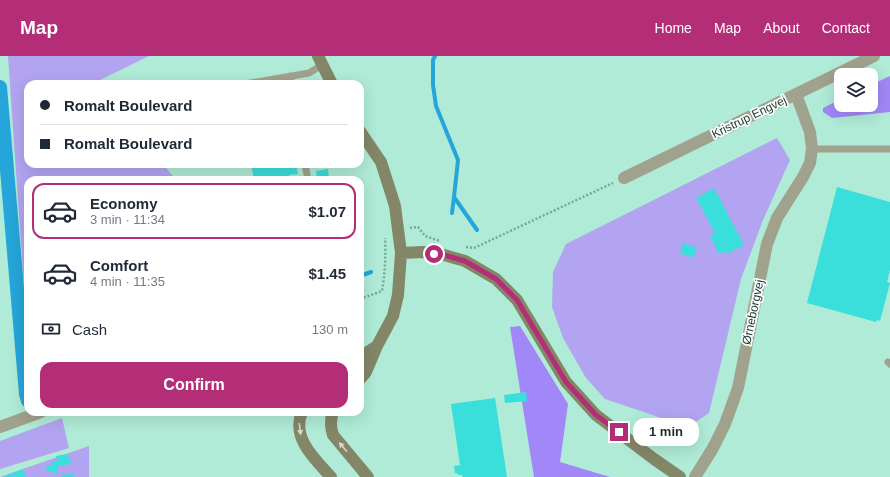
<!DOCTYPE html>
<html lang="en">
<head>
<meta charset="utf-8">
<style>
	:root { --surface:#fff; --page:#f2f2f3; --text:#1f2937; --muted:#747a83; --line:#e0e1e3; --accent:#b32e76 }
	body { margin:0; font-family:Arial,sans-serif; background:var(--page); color:var(--text); height:100vh; display:flex; flex-direction:column; font-size:15px; white-space:nowrap }
	* { box-sizing:border-box; margin:0 }
	p { font-size:13px; color:var(--muted) }
	.icon { flex:none; width:22px; height:22px; fill:none; stroke:currentColor; stroke-width:2; stroke-linecap:round; stroke-linejoin:round }
	.map { position:relative; flex:1; overflow:hidden }
	.drawer { position:absolute; left:24px; top:120px; width:340px; height:240px; display:flex; flex-direction:column; background:var(--surface); border-radius:12px; box-shadow:0 4px 16px #0002 }
	.drawer>* { flex:none }
	.guide { position:absolute; left:24px; top:24px; width:340px; height:88px; border-radius:12px; box-shadow:0 4px 16px #0002; display:grid; align-content:center; height:88px; padding:0 16px; background:var(--surface) }
	.controls { position:absolute; left:834px; top:12px; display:grid; gap:8px }
	.controls a { display:grid; place-items:center; width:44px; height:44px; border-radius:8px; background:var(--surface); box-shadow:0 4px 16px #0002; font-size:20px }
	.end { position:absolute; width:18px; height:18px; margin:-9px; border:5px solid #b32e76; background:#fff; box-shadow:0 0 0 2px #fff }
	.from { border-radius:50% }
	.bubble { position:absolute; height:28px; border-radius:12px; background:var(--surface); box-shadow:0 4px 16px #0002; font-size:13px; font-weight:700; line-height:28px; text-align:center }
	.guide b { display:flex; align-items:center; gap:14px; height:38px; font-size:15px }
	.guide b+b { border-top:1px solid var(--line) }
	.guide i { width:10px; height:10px; background:var(--text) }
	ul { padding:7px 0 0; list-style:none }
	li { display:flex; align-items:center; gap:12px; height:56px; margin:0 8px 6px; padding:0 8px; border:2px solid transparent; border-radius:12px }
	li div { flex:1 }
	li b { display:block; font-size:15px }
	li em { font-style:normal; font-weight:700 }
	li.selected { border-color:var(--accent) }
	li>.icon { width:36px; height:36px; stroke-width:1.5 }
	.pay { display:flex; align-items:center; gap:10px; height:44px; padding:0 16px; font-size:15px }
	.pay p { margin-inline-start:auto }
	.button { display:flex; gap:8px; margin-top:auto; padding:8px 16px }
	.button a { flex:1; height:46px; border-radius:12px; background:var(--accent); color:#fff; font-size:16px; font-weight:700; line-height:46px; text-align:center }
	header { display:flex; align-items:center; gap:24px; box-sizing:border-box; height:56px; padding:0 20px; background:var(--accent); color:#fff }
	header strong { font-size:19px }
	nav { display:flex; gap:22px; margin-inline-start:auto; font-size:14px }
	.map>svg:first-child { display:block }
	.green { fill:#b2a4f0 }
	.forest { fill:#a187f8 }
	.lines { fill:none; stroke-linecap:round; stroke-linejoin:round }
	.stream { stroke:#25a5d9; stroke-width:4 }
	.canal { stroke:#25a5d9; stroke-width:14 }
	.building { fill:#3adeda }
	.path { stroke:#78a797; stroke-width:2.5; stroke-dasharray:2 2; stroke-linecap:butt }
	.lane { stroke:#a0a28d; stroke-width:7 }
	.street { stroke:#a0a28d; stroke-width:12 }
	.secondary { stroke:#838667; stroke-width:12 }
	.oneway { fill:#d6dacf }
	.route { stroke:#b32e76; stroke-width:5 }
	.labels { text-anchor:middle; stroke-width:3.5; stroke-linejoin:round; paint-order:stroke }
	.street-label { font-size:12px; fill:#1d352d; stroke:#f9fefc }
</style>
</head>
<body>
<header>
<strong>Map</strong>
<nav><a>Home</a><a>Map</a><a>About</a><a>Contact</a></nav>
</header>
<div class="map">
<svg width="890" height="421" viewBox="0 0 890 421">
	<rect width="100%" height="100%" fill="#afebd7"/>
	<!-- green -->
	<path class="green" d="M8 0H149L98 25 100 28H28V108H163L176 124H28V288Z
		M777 82 790 104 763 164 741 223 709 357 688 371 605 343 586 322 563 282 552 251 553 216 566 188Z
		M62 362 69 392 0 413V385Z
		M89 390V421H0Z"/>
	<!-- forest -->
	<path class="forest" d="M890 20V56L832 62 823 56V52L841 43V49H871V29Z
		M520 270 568 348 560 406 610 421H534L510 271Z"/>
	<g class="lines">
		<!-- stream -->
		<path class="stream" d="M435 0 433 4V29L436 50 458 104 454 141 477 174
			M452 157 454 141
			M360 220 371 216
			M26 338 28 337"/>
		<!-- canal -->
		<path class="canal" d="M0 31 26 338 28 345"/>
	</g>
	<!-- building -->
	<path class="building" d="M251 108H296L298 118 289 119V124H254Z
		M328 113 329 124H317L316 115Z
		M837 131 890 146V214L887 226 890 227 880 265 877 264 876 266 807 247Z
		M714 132 744 189 726 198 725 195 719 198 710 180 715 177 696 142Z
		M683 187 697 192 693 202 680 197Z
		M526 336 527 345 505 347 504 339Z
		M495 342 507 421H463L462 419H458L457 417H455L454 410 460 409 451 348Z
		M67 398V402L70 401 71 408 57 410 58 417 53 418V415L47 416 46 410 51 409V406L57 405 56 400Z
		M23 413 26 421H3Z
		M73 418 74 421H62L61 419Z"/>
	<g class="lines">
		<!-- path -->
		<path class="path" d="M410 172 418 171 425 180 440 185
			M466 191 474 192 613 127
			M360 243 382 235C385 217 386 200 385 182"/>
		<!-- lane -->
		<path class="lane" d="M290 20 292 28
			M245 28 309 17 322 9
			M812 93H890
			M305 108 308 124
			M888 306 890 308"/>
		<!-- street -->
		<path class="street" d="M624 122 874 0
			M0 371 41 356
			M695 421 713 392 725 368 738 332 767 188 777 162 803 121 810 107 812 93 810 76 796 38"/>
		<!-- secondary -->
		<path class="secondary" d="M318 0 332 28
			M360 75 381 106 390 134 395 150 401 197 398 239 393 260 377 290 366 316 360 323
			M401 197 423 196 444 199 465 205 496 223 517 244 566 326 596 359 654 403 680 421
			M360 301 377 290
			M302 356C291 382 315 403 331 421
			M333 356C330 364 330 370 333 379L368 421"/>
	</g>
	<!-- one-way arrows -->
	<defs><path id="oneway-solid" d="M-6-.8H1V-3.2L6.5 0L1 3.2V.8H-6Z"/></defs>
	<g class="oneway">
		<use href="#oneway-solid" transform="translate(300 373) rotate(83)"/>
		<use href="#oneway-solid" transform="translate(343 391) rotate(-130)"/>
	</g>
	<g class="lines">
		<!-- route -->
		<path class="route" d="M434 198 444 199 465 205 496 223 517 244 566 326 596 359 619 376"/>
	</g>
	<g class="labels">
		<!-- street labels -->
		<g class="street-label">
			<text transform="translate(749 61) rotate(-26)" y="4">Kristrup Engvej</text>
			<text transform="translate(753 256) rotate(-78)" y="4">Ørneborgvej</text>
		</g>
	</g>
</svg>
<div class="controls">
<a><svg class="icon" aria-label="layers" viewBox="0 0 24 24"><path d="M12 4l9 5-9 5-9-5zM3 14l9 5 9-5"/></svg></a>
</div>
<i class="end from" style="left:434px;top:198px"></i>
<i class="end" style="left:619px;top:376px"></i>
<div class="bubble" style="left:633px;top:362px;width:66px">1 min</div>
<div class="guide">
<b><i class="from"></i>Romalt Boulevard</b>
<b><i></i>Romalt Boulevard</b>
</div>
<section class="drawer">
<ul>
<li class="selected"><svg class="icon" aria-label="car" viewBox="0 0 24 24"><path d="M5 17H2v-5l4-1 3-4h7l3 4 3 1v5h-3M9 17h6M6 11h13"/><circle cx="7" cy="17" r="2"/><circle cx="17" cy="17" r="2"/></svg><div><b>Economy</b><p>3 min · 11:34</p></div><em>$1.07</em></li>
<li><svg class="icon" aria-label="car" viewBox="0 0 24 24"><path d="M5 17H2v-5l4-1 3-4h7l3 4 3 1v5h-3M9 17h6M6 11h13"/><circle cx="7" cy="17" r="2"/><circle cx="17" cy="17" r="2"/></svg><div><b>Comfort</b><p>4 min · 11:35</p></div><em>$1.45</em></li>
</ul>
<div class="pay"><svg class="icon" aria-label="cash" viewBox="0 0 24 24"><path d="M3 7h18v10H3z"/><circle cx="12" cy="12" r="2"/></svg>Cash<p>130 m</p></div>
<div class="button"><a>Confirm</a></div>
</section>
</div>
</body>
</html>
